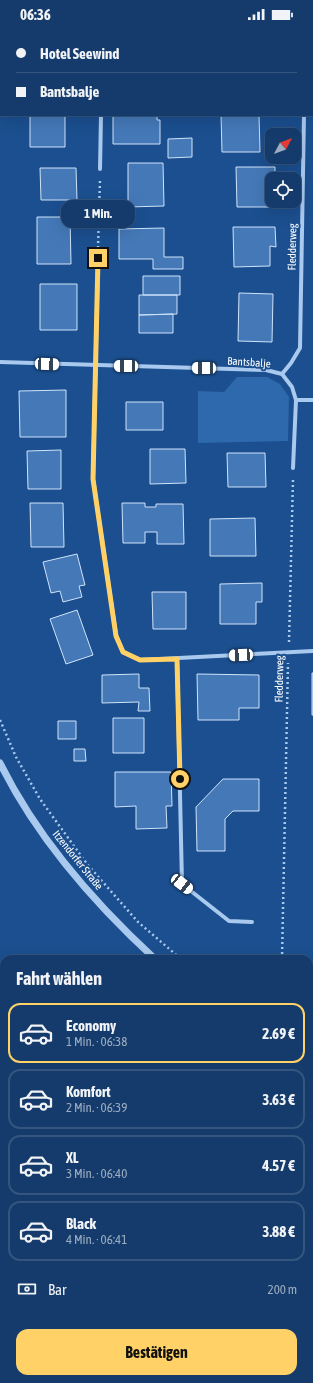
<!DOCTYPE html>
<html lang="de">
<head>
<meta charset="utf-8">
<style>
	:root { --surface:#143b6b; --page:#1d4271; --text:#f1f3f6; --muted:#9dadc1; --line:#33557e; --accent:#ffd166 }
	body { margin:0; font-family:"Asap Condensed",sans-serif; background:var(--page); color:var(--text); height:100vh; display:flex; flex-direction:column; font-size:15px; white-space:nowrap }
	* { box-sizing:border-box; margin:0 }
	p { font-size:13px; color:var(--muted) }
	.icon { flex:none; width:22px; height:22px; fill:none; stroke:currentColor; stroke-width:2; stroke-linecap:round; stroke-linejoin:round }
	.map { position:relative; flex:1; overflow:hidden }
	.side { position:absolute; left:0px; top:927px; width:313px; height:428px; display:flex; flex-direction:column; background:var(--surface); border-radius:12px 12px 0 0; box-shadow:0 4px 16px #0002,0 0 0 1px var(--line) }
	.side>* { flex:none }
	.top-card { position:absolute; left:0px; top:0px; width:313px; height:88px; box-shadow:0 4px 16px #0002,0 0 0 1px var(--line); display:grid; align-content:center; height:88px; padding:0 16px; background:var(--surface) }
	.needle { width:26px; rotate:49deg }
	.buttons { position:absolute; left:265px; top:100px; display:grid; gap:8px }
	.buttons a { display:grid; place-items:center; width:36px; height:36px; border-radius:8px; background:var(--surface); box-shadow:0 4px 16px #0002,0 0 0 1px var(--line); font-size:20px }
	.end { position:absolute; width:18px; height:18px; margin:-9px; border:5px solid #ffd166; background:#111; box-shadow:0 0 0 2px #111 }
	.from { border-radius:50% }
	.bubble { position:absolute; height:28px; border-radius:12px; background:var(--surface); box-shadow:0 4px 16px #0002,0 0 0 1px var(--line); font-size:13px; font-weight:700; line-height:28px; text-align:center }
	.car { position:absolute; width:12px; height:24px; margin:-12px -6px; border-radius:5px; box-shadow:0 0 3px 1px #0007; background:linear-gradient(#fff 24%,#345 0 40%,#fff 0 76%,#345 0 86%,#fff 0) }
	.top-card b { display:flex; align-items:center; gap:14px; height:38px; font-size:15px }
	.top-card b+b { border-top:1px solid var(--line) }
	.top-card i { width:10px; height:10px; background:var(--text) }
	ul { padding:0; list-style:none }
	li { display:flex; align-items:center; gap:12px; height:60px; margin:0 8px 6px; padding:0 8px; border:2px solid var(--line); border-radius:12px }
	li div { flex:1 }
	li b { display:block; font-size:15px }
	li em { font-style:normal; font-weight:700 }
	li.selected { border-color:var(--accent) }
	li>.icon { width:36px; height:36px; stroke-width:1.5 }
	h2 { padding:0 16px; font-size:18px; line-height:48px }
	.pay { display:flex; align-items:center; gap:10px; height:44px; padding:0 16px; font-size:15px }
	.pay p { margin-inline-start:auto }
	.primary-button { display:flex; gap:8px; margin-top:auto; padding:8px 16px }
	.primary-button a { flex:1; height:46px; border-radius:12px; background:var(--accent); color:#111; font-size:16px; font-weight:700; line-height:46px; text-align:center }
	.status { display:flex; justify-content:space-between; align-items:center; height:28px; padding:0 20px; background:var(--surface); direction:ltr }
	.status svg { height:11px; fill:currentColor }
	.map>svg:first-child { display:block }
	.green { fill:#2e69ad }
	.building { fill:#4478b7; stroke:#cfe3fa }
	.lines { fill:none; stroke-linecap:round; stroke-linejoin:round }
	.path { stroke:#a9c9ee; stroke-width:2.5; stroke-dasharray:2 3; stroke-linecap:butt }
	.minor { stroke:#a9c9ee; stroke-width:4 }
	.tertiary { stroke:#a9c9ee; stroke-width:7 }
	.route { stroke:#ffd166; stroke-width:5 }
	.labels { text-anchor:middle; stroke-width:4; stroke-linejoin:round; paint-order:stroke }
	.street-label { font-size:11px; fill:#fff; stroke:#1b4f8f }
</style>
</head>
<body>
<div class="status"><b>06:36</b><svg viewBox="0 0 49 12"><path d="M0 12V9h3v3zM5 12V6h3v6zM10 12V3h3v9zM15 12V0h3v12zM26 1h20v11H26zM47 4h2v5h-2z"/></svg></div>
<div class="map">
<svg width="313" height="1355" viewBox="0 0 313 1355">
	<rect width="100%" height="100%" fill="#1b4f8f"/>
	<!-- green -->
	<path class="green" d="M237 349H267L280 356 289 369 288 413 198 415V363L224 364Z
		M309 1097H313V1355H284V1351H309Z"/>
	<!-- building -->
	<path class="building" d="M221 0H264V1H221Z
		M30 87H65V119H30Z
		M113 87H157V92H160V116H113Z
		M221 87H259L260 124H222Z
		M192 110V129L168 130V111Z
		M128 135H163L164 178 128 179Z
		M236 139H275V151H272V173H276V179H237Z
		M40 140H76L77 172H41Z
		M37 189H70L71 236H37Z
		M233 199H275L276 219 270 218V238L234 239Z
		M164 200V229H183V241H153V231H119V201Z
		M143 248H180V267H143Z
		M40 256H77V302H40Z
		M239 265 273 266 272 314 238 313Z
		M139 267H177V286L139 287Z
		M173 286V305H139V287Z
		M66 362V409H20L19 363Z
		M126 374H163V402H126Z
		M150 421H185L186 455 150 456Z
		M61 422V461H28L27 423Z
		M227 425H265L266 459H228Z
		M30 475H63L64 519H31Z
		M122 475H145V479H156V476H183L184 516H157V504H145V515H123Z
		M255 490 256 528H210V491Z
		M77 526 85 557 79 558 82 569 63 574 60 563 51 565 43 534Z
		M262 555V574H256V596H220V556Z
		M152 564H186V601H153Z
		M77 582 93 627 66 636 50 591Z
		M312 645H313V687H312Z
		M139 646V660H149L150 683H138L139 674 102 675V647Z
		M197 646 259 647V680H239V692H198Z
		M113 690H144V725H113Z
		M58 693H76V711H58Z
		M74 721H85L86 733H74Z
		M115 744H171L172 778H166L167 800 136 801V778L115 779Z
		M223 751H259V783H233L225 791V823H197L196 779Z"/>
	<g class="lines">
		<!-- path -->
		<path class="path" d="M98 220 100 151
			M289 614 293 451
			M0 692 16 729 40 771 87 836 138 894 181 931
			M282 931 288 635
			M309 1031 313 1034
			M271 1355V1351"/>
		<!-- minor -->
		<path class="minor" d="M102 1V0
			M312 23 313 22
			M0 37H1
			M100 141 101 87
			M98 230 93 451 116 607 123 624 140 632 313 623
			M0 334 266 342 282 346
			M282 346 291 335 300 320 304 87
			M282 346 292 359 296 372H313
			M293 440 296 372
			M177 631 182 856 229 893 252 894"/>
		<!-- tertiary -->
		<path class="tertiary" d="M0 735C37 810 93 874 155 931
			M309 1055 313 1058"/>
	</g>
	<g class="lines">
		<!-- route -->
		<path class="route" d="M98 230 93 451 116 608 123 624 140 632 177 631 180 751"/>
	</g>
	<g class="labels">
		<!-- street labels -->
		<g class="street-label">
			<text transform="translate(292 219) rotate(-89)" y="4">Fledderweg</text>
			<text transform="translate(249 334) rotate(4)" y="4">Bantsbalje</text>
			<text transform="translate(279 651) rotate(-89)" y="4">Fledderweg</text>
			<text transform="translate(78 832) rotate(51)" y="4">Itzendorfer Straße</text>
		</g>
	</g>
</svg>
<div class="buttons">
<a><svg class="needle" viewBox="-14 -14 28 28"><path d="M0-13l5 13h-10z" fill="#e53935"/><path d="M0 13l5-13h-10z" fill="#9dadc1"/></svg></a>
<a><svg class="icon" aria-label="locate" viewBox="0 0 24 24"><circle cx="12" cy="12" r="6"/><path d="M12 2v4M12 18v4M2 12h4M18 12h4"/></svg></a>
</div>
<i class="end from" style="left:180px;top:751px"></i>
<i class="end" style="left:98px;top:230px"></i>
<div class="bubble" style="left:61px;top:172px;width:74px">1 Min.</div>
<i class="car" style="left:47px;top:336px;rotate:92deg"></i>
<i class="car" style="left:126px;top:338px;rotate:271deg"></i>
<i class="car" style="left:204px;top:340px;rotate:271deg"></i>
<i class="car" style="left:241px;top:627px;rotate:267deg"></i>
<i class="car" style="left:182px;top:856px;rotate:128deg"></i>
<div class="top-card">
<b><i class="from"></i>Hotel Seewind</b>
<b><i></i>Bantsbalje</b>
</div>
<section class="side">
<h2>Fahrt wählen</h2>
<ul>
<li class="selected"><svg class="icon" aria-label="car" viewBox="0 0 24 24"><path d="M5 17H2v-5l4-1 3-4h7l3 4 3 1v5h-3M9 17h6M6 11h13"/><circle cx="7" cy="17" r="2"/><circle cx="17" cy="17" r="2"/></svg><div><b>Economy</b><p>1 Min. · 06:38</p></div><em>2.69 €</em></li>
<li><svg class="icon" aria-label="car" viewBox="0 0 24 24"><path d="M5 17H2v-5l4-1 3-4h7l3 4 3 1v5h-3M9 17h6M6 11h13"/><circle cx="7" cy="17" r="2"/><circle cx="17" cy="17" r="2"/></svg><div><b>Komfort</b><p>2 Min. · 06:39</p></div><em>3.63 €</em></li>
<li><svg class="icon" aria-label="car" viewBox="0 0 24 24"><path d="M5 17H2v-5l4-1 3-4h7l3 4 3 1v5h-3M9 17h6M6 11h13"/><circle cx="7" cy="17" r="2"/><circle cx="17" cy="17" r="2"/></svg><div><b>XL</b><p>3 Min. · 06:40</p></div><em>4.57 €</em></li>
<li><svg class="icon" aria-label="car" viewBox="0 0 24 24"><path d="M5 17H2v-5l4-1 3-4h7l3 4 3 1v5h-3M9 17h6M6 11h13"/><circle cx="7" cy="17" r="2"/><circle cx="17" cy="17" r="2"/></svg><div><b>Black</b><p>4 Min. · 06:41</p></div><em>3.88 €</em></li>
</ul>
<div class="pay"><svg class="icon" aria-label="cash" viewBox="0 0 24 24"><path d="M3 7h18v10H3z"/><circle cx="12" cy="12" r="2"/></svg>Bar<p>200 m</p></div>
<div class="primary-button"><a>Bestätigen</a></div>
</section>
</div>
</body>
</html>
